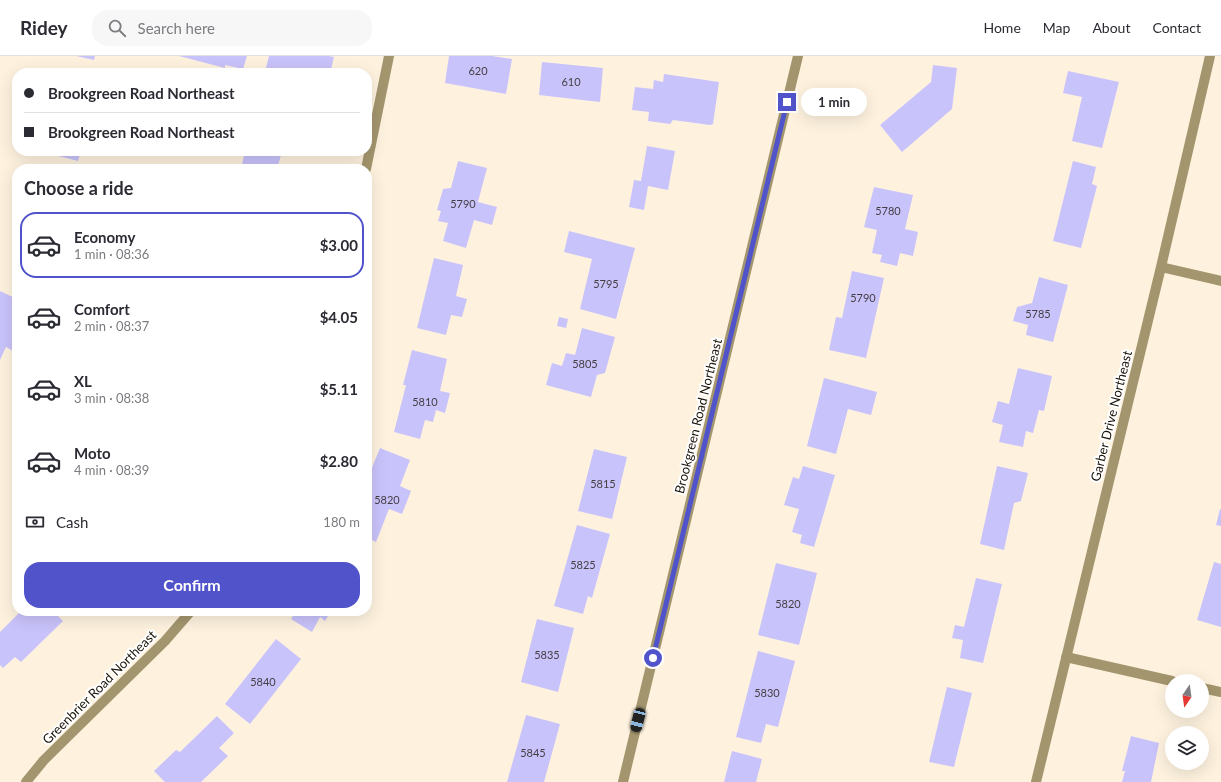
<!DOCTYPE html>
<html lang="en">
<head>
<meta charset="utf-8">
<style>
	:root { --surface:#fff; --page:#f7f7f7; --text:#2b2b33; --muted:#7c7c81; --line:#e1e1e2; --accent:#5053ca }
	body { margin:0; font-family:Lato,sans-serif; background:var(--page); color:var(--text); height:100vh; display:flex; flex-direction:column; font-size:15px; white-space:nowrap }
	* { box-sizing:border-box; margin:0 }
	p { font-size:13px; color:var(--muted) }
	.icon { flex:none; width:22px; height:22px; fill:none; stroke:currentColor; stroke-width:2; stroke-linecap:round; stroke-linejoin:round }
	.map { position:relative; flex:1; overflow:hidden }
	.drawer { position:absolute; left:12px; top:108px; width:360px; height:452px; display:flex; flex-direction:column; background:var(--surface); border-radius:16px; box-shadow:0 4px 16px #0002 }
	.drawer>* { flex:none }
	.hud { position:absolute; left:12px; top:12px; width:360px; height:88px; border-radius:16px; box-shadow:0 4px 16px #0002; display:grid; align-content:center; height:88px; padding:0 12px; background:var(--surface) }
	.needle { width:26px; rotate:193deg }
	.controls { position:absolute; left:1165px; top:618px; display:grid; gap:8px }
	.controls a { display:grid; place-items:center; width:44px; height:44px; border-radius:50%; background:var(--surface); box-shadow:0 4px 16px #0002; font-size:20px }
	.end { position:absolute; width:18px; height:18px; margin:-9px; border:5px solid #5053ca; background:#fff; box-shadow:0 0 0 2px #fff }
	.from { border-radius:50% }
	.bubble { position:absolute; height:28px; border-radius:14px; background:var(--surface); box-shadow:0 4px 16px #0002; font-size:13px; font-weight:700; line-height:28px; text-align:center }
	.car { position:absolute; width:12px; height:24px; margin:-12px -6px; border-radius:5px; box-shadow:0 0 3px 1px #0007; background:linear-gradient(#222 24%,#8ab4d8 0 40%,#222 0 76%,#8ab4d8 0 86%,#222 0) }
	.hud b { display:flex; align-items:center; gap:14px; height:38px; font-size:15px }
	.hud b+b { border-top:1px solid var(--line) }
	.hud i { width:10px; height:10px; background:var(--text) }
	ul { padding:0; list-style:none }
	li { display:flex; align-items:center; gap:12px; height:66px; margin:0 8px 6px; padding:0 4px; border:2px solid transparent; border-radius:16px }
	li div { flex:1 }
	li b { display:block; font-size:15px }
	li em { font-style:normal; font-weight:700 }
	li.current { border-color:var(--accent) }
	li>.icon { width:36px; height:36px; stroke-width:1.5 }
	h2 { padding:0 12px; font-size:18px; line-height:48px }
	.pay { display:flex; align-items:center; gap:10px; height:44px; padding:0 12px; font-size:15px }
	.pay p { margin-inline-start:auto }
	.button { display:flex; gap:8px; margin-top:auto; padding:8px 12px }
	.button a { flex:1; height:46px; border-radius:16px; background:var(--accent); color:#fff; font-size:16px; font-weight:700; line-height:46px; text-align:center }
	header { display:flex; align-items:center; gap:24px; box-sizing:border-box; height:56px; padding:0 20px; background:var(--surface); border-bottom:1px solid var(--line) }
	header strong { font-size:19px }
	nav { display:flex; gap:22px; margin-inline-start:auto; font-size:14px }
	.search { width:280px; height:36px; background:var(--page); display:flex; align-items:center; gap:10px; box-sizing:border-box; padding:0 14px; border-radius:16px; color:var(--muted); font-size:15px }
	.map>svg:first-child { display:block }
	.building { fill:#c9c3fb }
	.lines { fill:none; stroke-linecap:round; stroke-linejoin:round }
	.minor { stroke:#a3966e; stroke-width:10 }
	.route { stroke:#5053ca; stroke-width:5 }
	.labels { text-anchor:middle; stroke-width:4; stroke-linejoin:round; paint-order:stroke }
	.number-label { font-size:11px; fill:#443e43 }
	.street-label { font-size:13px; fill:#181106; stroke:#fff }
</style>
</head>
<body>
<header>
<strong>Ridey</strong>
<div class="search"><svg class="icon" aria-label="search" viewBox="0 0 24 24"><circle cx="10" cy="10" r="6"/><path d="M15 15l6 6"/></svg>Search here</div>
<nav><a>Home</a><a>Map</a><a>About</a><a>Contact</a></nav>
</header>
<div class="map">
<svg width="1221" height="726" viewBox="0 0 1221 726">
	<rect width="100%" height="100%" fill="#fef2df"/>
	<!-- building -->
	<path class="building" d="M76 0H95L94 4Z
		M179 0H247L243 13 225 9V12Z
		M269 0H329L334 1 330 17H270L265 16Z
		M449 0H492L512 3 506 38 445 27Z
		M542 6 603 12 600 46 539 39Z
		M933 9 957 12 952 53 902 96 880 69 931 26Z
		M1068 15 1119 26 1102 92 1072 85 1082 41 1063 37Z
		M664 18 719 26 713 68 710 69 673 64 670 68 648 65 649 56 632 54 635 31 653 33 654 24 663 26Z
		M647 90 675 95 668 134 648 130 644 154 629 151 634 124 641 125Z
		M48 95H81L78 105 47 97Z
		M245 95H265L281 99 277 113H241Z
		M458 105 487 112 478 146 497 151 492 169 474 164 466 192 443 185 448 167 438 165 441 155 437 154 443 133 451 132Z
		M1073 105 1096 111 1092 128 1097 130 1081 192 1053 185Z
		M874 131 913 139 905 173 918 176 913 200 900 197 897 210 880 206 882 199 872 197 877 174 864 171Z
		M569 175 635 192 616 263 580 253 592 203 564 196Z
		M434 202 463 209 456 240 467 243 462 261 451 259 446 279 417 272Z
		M852 215 884 222 866 302 829 294 836 261 842 262Z
		M1039 221 1068 229 1053 286 1026 279 1028 269 1013 265 1017 251 1032 247Z
		M0 235 17 243V297L6 291 0 304Z
		M559 261 568 263 566 272 557 270Z
		M582 272 615 281 605 317 597 319 591 341 546 329 552 307 562 310 566 297 575 299Z
		M412 294 447 303 440 335 450 337 445 357 436 354 433 366 425 364 420 383 394 376 406 329H403Z
		M1018 312 1052 320 1044 355 1039 354 1033 377 1026 375 1023 391 999 386 1003 369 992 366 998 345 1009 348Z
		M824 322 877 336 871 359 848 353 836 398 807 390Z
		M380 392 410 404 400 430 411 435 402 458 389 453 376 486 367 482V424Z
		M594 393 627 401 612 463 578 455Z
		M803 410 835 419 814 491 800 487 802 479 792 476 799 453 784 449 793 421 799 423Z
		M997 410 1028 417 1021 445 1014 447 1004 494 980 488Z
		M1220 453H1221V470L1216 469Z
		M577 469 610 478 592 542 588 540 583 558 554 550Z
		M1214 506 1221 508V571L1197 564Z
		M776 507 817 517 799 589 758 579Z
		M976 522 1002 528 983 607 960 602 963 584 952 582 955 569 964 571Z
		M21 555H53L63 565 21 606 15 601 3 612 0 609V576Z
		M296 555H331L325 565 320 561 312 576 291 563Z
		M537 563 574 572 558 636 521 626Z
		M276 583 301 603 250 668 225 648Z
		M758 595 795 605 778 671 766 668 761 687 736 681Z
		M947 631 972 637 954 711 929 706Z
		M526 659 560 668 544 726H507Z
		M217 660 234 677 219 692 228 700 201 726H165L154 715 176 694 180 696Z
		M1131 680 1159 687 1151 726H1122L1125 715H1122Z
		M732 695 762 703 756 726H724Z"/>
	<g class="lines">
		<!-- minor -->
		<path class="minor" d="M366 113 389 0
			M1161 211 1221 225
			M1066 601 1172 625
			M1202 632 1221 636
			M26 726 44 704 165 585 191 555
			M623 726 798 0
			M1036 726 1161 211 1210 0"/>
	</g>
	<g class="lines">
		<!-- route -->
		<path class="route" d="M653 602 787 46"/>
	</g>
	<g class="labels">
		<!-- number labels -->
		<g class="number-label">
			<text x="478" y="19">620</text>
			<text x="571" y="30">610</text>
			<text x="463" y="152">5790</text>
			<text x="888" y="159">5780</text>
			<text x="606" y="232">5795</text>
			<text x="863" y="246">5790</text>
			<text x="1038" y="262">5785</text>
			<text x="585" y="312">5805</text>
			<text x="425" y="350">5810</text>
			<text x="603" y="432">5815</text>
			<text x="387" y="448">5820</text>
			<text x="583" y="513">5825</text>
			<text x="788" y="552">5820</text>
			<text x="547" y="603">5835</text>
			<text x="263" y="630">5840</text>
			<text x="767" y="641">5830</text>
			<text x="533" y="701">5845</text>
		</g>
		<!-- street labels -->
		<g class="street-label">
			<text transform="translate(698 360) rotate(-76)" y="5">Brookgreen Road Northeast</text>
			<text transform="translate(1111 360) rotate(-76)" y="5">Garber Drive Northeast</text>
			<text transform="translate(99 631) rotate(-45)" y="5">Greenbrier Road Northeast</text>
		</g>
	</g>
</svg>
<div class="controls">
<a><svg class="needle" viewBox="-14 -14 28 28"><path d="M0-13l5 13h-10z" fill="#e53935"/><path d="M0 13l5-13h-10z" fill="#7c7c81"/></svg></a>
<a><svg class="icon" aria-label="layers" viewBox="0 0 24 24"><path d="M12 4l9 5-9 5-9-5zM3 14l9 5 9-5"/></svg></a>
</div>
<i class="end from" style="left:653px;top:602px"></i>
<i class="end" style="left:787px;top:46px"></i>
<div class="bubble" style="left:801px;top:32px;width:66px">1 min</div>
<i class="car" style="left:638px;top:664px;rotate:194deg"></i>
<div class="hud">
<b><i class="from"></i>Brookgreen Road Northeast</b>
<b><i></i>Brookgreen Road Northeast</b>
</div>
<section class="drawer">
<h2>Choose a ride</h2>
<ul>
<li class="current"><svg class="icon" aria-label="car" viewBox="0 0 24 24"><path d="M5 17H2v-5l4-1 3-4h7l3 4 3 1v5h-3M9 17h6M6 11h13"/><circle cx="7" cy="17" r="2"/><circle cx="17" cy="17" r="2"/></svg><div><b>Economy</b><p>1 min · 08:36</p></div><em>$3.00</em></li>
<li><svg class="icon" aria-label="car" viewBox="0 0 24 24"><path d="M5 17H2v-5l4-1 3-4h7l3 4 3 1v5h-3M9 17h6M6 11h13"/><circle cx="7" cy="17" r="2"/><circle cx="17" cy="17" r="2"/></svg><div><b>Comfort</b><p>2 min · 08:37</p></div><em>$4.05</em></li>
<li><svg class="icon" aria-label="car" viewBox="0 0 24 24"><path d="M5 17H2v-5l4-1 3-4h7l3 4 3 1v5h-3M9 17h6M6 11h13"/><circle cx="7" cy="17" r="2"/><circle cx="17" cy="17" r="2"/></svg><div><b>XL</b><p>3 min · 08:38</p></div><em>$5.11</em></li>
<li><svg class="icon" aria-label="car" viewBox="0 0 24 24"><path d="M5 17H2v-5l4-1 3-4h7l3 4 3 1v5h-3M9 17h6M6 11h13"/><circle cx="7" cy="17" r="2"/><circle cx="17" cy="17" r="2"/></svg><div><b>Moto</b><p>4 min · 08:39</p></div><em>$2.80</em></li>
</ul>
<div class="pay"><svg class="icon" aria-label="cash" viewBox="0 0 24 24"><path d="M3 7h18v10H3z"/><circle cx="12" cy="12" r="2"/></svg>Cash<p>180 m</p></div>
<div class="button"><a>Confirm</a></div>
</section>
</div>
</body>
</html>
